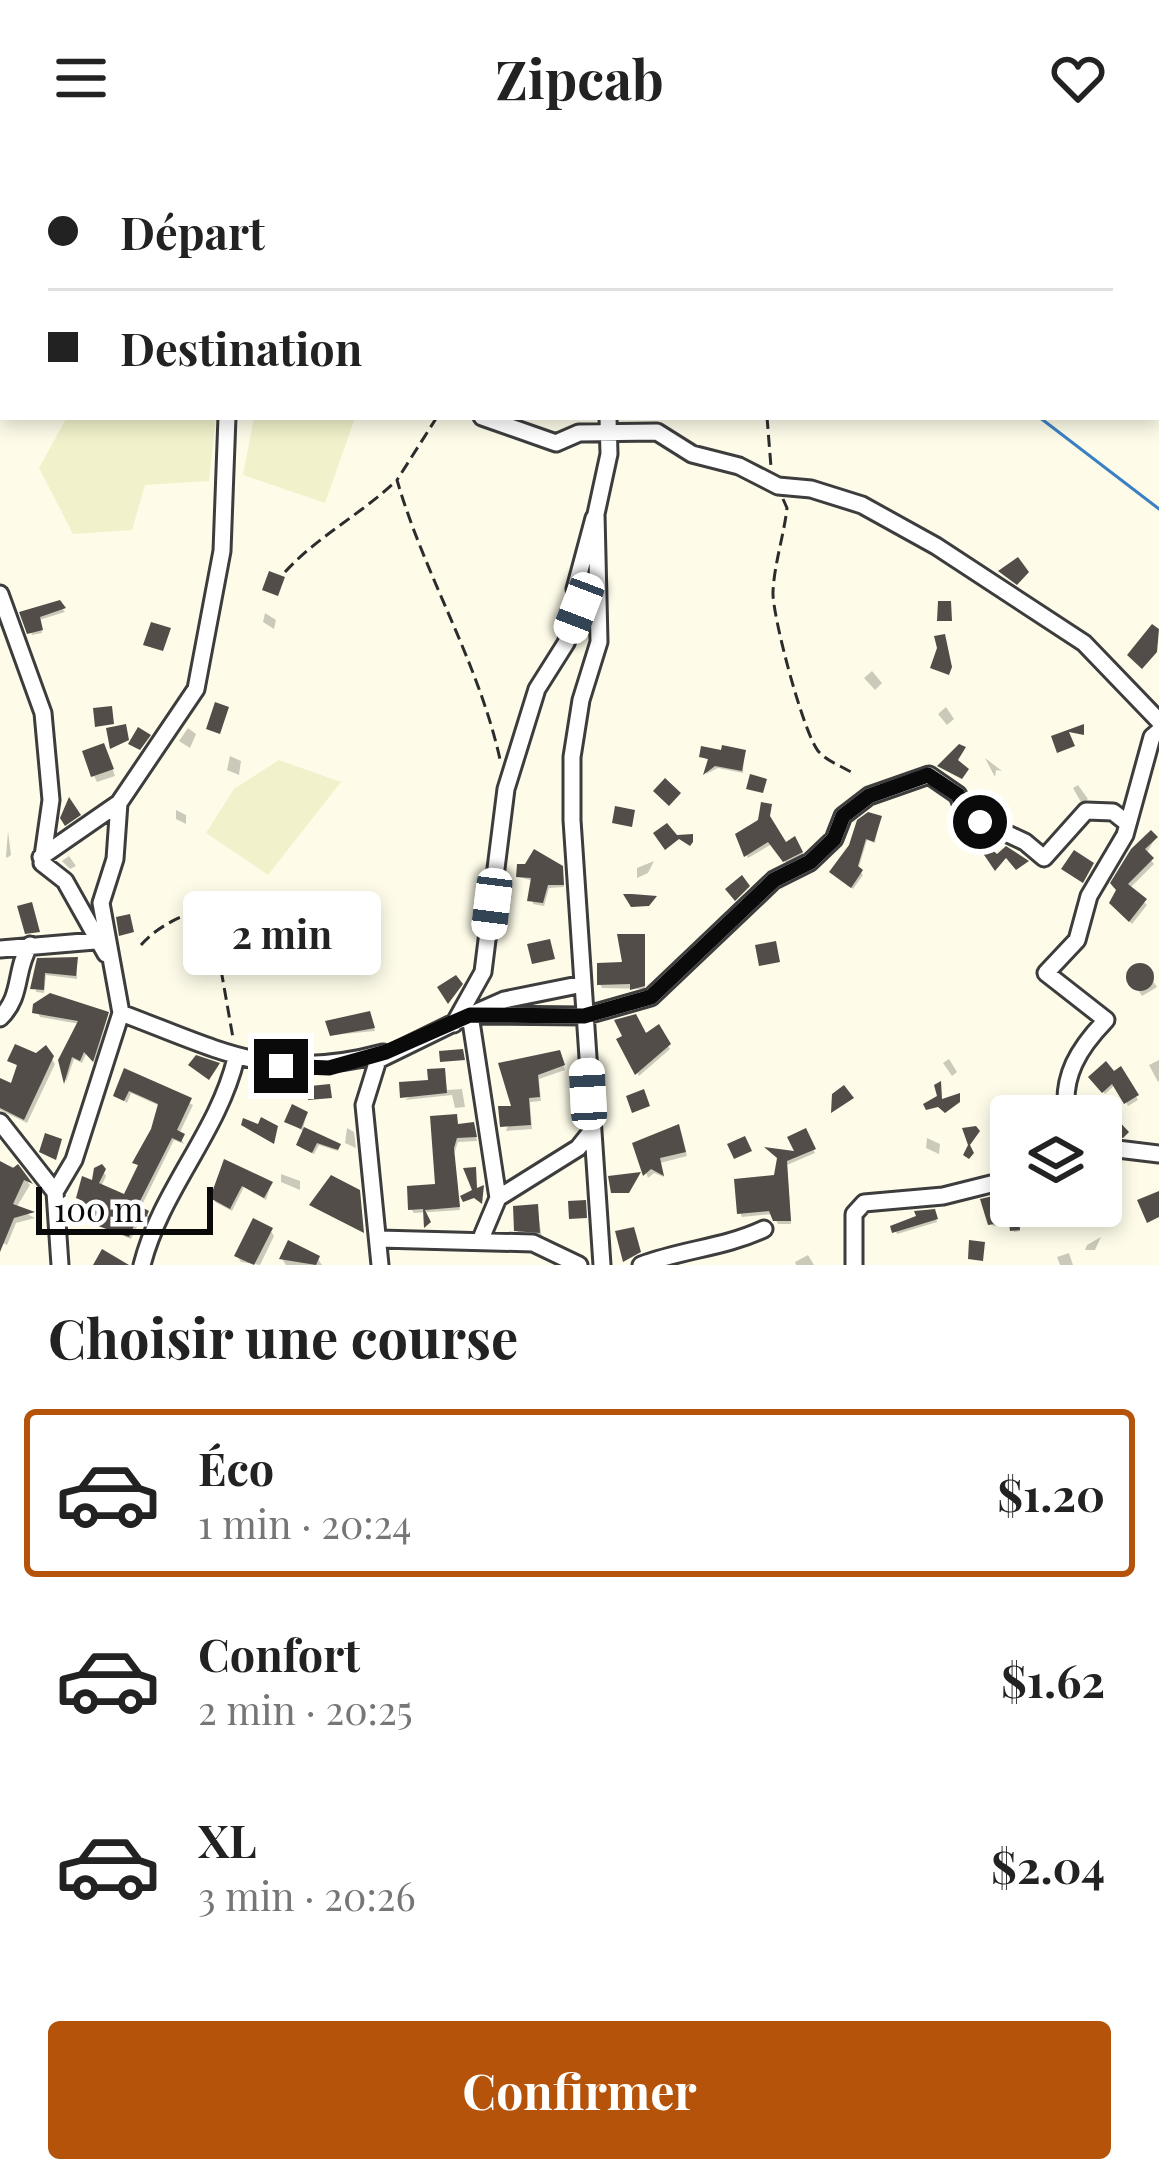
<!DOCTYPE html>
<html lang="fr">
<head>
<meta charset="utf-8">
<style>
	:root { --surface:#fff; --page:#f2f2f2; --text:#222; --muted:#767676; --line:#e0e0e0; --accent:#b45309 }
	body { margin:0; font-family:"Playfair Display",serif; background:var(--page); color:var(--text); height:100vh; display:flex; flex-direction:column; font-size:45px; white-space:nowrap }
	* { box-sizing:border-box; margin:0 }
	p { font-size:39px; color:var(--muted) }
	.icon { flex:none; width:66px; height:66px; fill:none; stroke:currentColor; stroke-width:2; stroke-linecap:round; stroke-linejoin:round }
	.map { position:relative; height:1109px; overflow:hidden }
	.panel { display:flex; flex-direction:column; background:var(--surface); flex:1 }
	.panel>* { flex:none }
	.guide { position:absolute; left:0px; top:0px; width:1161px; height:264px; box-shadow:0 6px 18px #0003; display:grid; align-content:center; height:264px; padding:0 48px; background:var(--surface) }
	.tools { position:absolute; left:990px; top:939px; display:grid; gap:24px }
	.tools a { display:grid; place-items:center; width:132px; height:132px; border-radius:12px; background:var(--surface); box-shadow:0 6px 18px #0003; font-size:60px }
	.scale { position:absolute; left:36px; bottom:30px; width:177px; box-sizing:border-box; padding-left:12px; border:6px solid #0a0a0a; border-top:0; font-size:33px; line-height:42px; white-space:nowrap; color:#0a0a0a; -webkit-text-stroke:9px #fff; paint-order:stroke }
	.end { position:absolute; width:54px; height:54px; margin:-27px; border:15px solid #0a0a0a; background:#fff; box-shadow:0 0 0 6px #fff }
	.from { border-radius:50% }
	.bubble { position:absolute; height:84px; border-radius:12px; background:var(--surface); box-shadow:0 6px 18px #0003; font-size:39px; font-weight:700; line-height:84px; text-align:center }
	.car { position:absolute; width:36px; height:72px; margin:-36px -18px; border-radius:15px; box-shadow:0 0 9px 3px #0007; background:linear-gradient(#fff 24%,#345 0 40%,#fff 0 76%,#345 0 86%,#fff 0) }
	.guide b { display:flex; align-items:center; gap:42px; height:114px; font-size:45px }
	.guide b+b { border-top:3px solid var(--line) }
	.guide i { width:30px; height:30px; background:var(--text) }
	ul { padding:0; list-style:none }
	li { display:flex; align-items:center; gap:36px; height:168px; margin:0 24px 18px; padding:0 24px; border:6px solid transparent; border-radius:12px }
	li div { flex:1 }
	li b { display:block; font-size:45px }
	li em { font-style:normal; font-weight:700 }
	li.current { border-color:var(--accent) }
	li>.icon { width:108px; height:108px; stroke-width:1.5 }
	h2 { padding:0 48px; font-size:54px; line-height:144px }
	.action { display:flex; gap:24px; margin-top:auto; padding:24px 48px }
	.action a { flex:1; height:138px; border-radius:12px; background:var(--accent); color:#fff; font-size:48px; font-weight:700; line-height:138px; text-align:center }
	header { display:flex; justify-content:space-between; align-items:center; height:156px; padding:0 48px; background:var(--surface); font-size:54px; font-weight:700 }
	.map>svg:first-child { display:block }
	.farmland { fill:#f1f2cb }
	.shadow { fill:#0003 }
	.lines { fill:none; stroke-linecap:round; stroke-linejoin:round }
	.stream { stroke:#3c80c4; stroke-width:3 }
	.building { fill:#524d48 }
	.minor-casing { stroke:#3d3d3d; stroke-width:21 }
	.path { stroke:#2c2c2c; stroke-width:3; stroke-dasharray:12 6; stroke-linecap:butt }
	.minor { stroke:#fff; stroke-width:15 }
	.route { stroke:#0a0a0a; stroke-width:15 }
</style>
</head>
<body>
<header><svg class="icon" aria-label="menu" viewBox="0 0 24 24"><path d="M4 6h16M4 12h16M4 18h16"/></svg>Zipcab<svg class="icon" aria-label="heart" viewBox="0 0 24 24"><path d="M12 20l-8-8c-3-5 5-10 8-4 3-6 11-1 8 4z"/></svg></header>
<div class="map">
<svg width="1159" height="1109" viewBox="0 0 1159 1109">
	<rect width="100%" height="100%" fill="#fefce9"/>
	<!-- farmland -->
	<path class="farmland" d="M67 261H216L209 325 145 329 132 374 73 378 39 312Z
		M254 261 355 262 325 347 243 319Z
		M279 604 341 626 268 719 206 677 234 633Z"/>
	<!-- shadow -->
	<path class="shadow" d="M59 448 65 456 39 464 42 477 32 479 23 458Z
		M265 457 276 464 274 473 263 466Z
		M872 515 882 527 875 534 864 522Z
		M946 551 954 563 947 569 938 558Z
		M188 572 196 578 190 592 179 585Z
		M107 597 115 620 97 626 94 620Z
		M744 597 743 617 718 612 706 618 710 605 703 601Z
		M230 600 241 605 239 619 227 614Z
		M985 602 1002 615 996 614 995 621Z
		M1078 629 1088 643 1082 648 1073 632Z
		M770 651V666L785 690 794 684 804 698 787 708 772 688 748 702 738 684Z
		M176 654 186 659V668L176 663Z
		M880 662 875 687 867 684 858 714 863 719 853 733 835 719Z
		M8 675 11 699 7 702 6 700Z
		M1155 683 1146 698 1154 708 1129 733 1147 749 1132 768 1116 752 1133 695Z
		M69 700 76 710 70 713 62 705Z
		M654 705 648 717 637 722V712Z
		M561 712 564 731 549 732 544 750 533 748V725L519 721Z
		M645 784V833L602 832 600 828Z
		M77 804V823L46 819 44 837 36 836 39 805Z
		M1141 807 1157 831 1142 840 1127 817Z
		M35 851 108 859 95 906 87 896 82 907 74 903 66 926 62 904 80 868 40 861Z
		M371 862 375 875 333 879Z
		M658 873 670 893 639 920 620 884Z
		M45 893 55 908 27 967 0 954V925L12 931 20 912 11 905 36 901Z
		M534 900 561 902 565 914 539 923 541 945 530 946 532 973 506 975 514 952 502 909Z
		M949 903 957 916 952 920 943 907Z
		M1159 904V925L1158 926 1149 909Z
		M1121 914 1138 944 1128 950 1116 928 1105 938 1092 921Z
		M444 915 447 934 462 933 465 951 455 952 452 939 405 944Z
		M126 916 193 949 179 978 184 988 174 984 140 1053 150 1061 147 1069 140 1065 131 1083 79 1062 85 1048 79 1042 94 1028 101 1012 106 1020 101 1031 126 1042 154 974 160 950 131 937 127 947 116 940Z
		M306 958 303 974 340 996 319 989 314 998 301 992 305 976 287 966Z
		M455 961 458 971 475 974 477 985 458 986 454 998 460 1054 414 1057 411 1053 438 1030Z
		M347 972 354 976 356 992 345 987Z
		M681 976 687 1000 660 1007 664 1021 654 1017 648 1022 636 989Z
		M805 976 815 997 787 1009 791 1068H778L773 1058 742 1061 740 1057 777 1022 780 1003 799 998Z
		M927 982 940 988 939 998 926 992Z
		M0 1007 17 1012 30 1029 16 1052 35 1062 16 1067 7 1089 0 1086Z
		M225 1007 271 1028 266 1044 244 1031 232 1055 215 1046Z
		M281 1018 300 1025V1034L281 1026Z
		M1011 1039V1050H1020V1075L1014 1076 1012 1068 993 1070 984 1045Z
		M537 1052 542 1082 521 1080 517 1074Z
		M933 1056 937 1066 897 1078 894 1072Z
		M270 1074 274 1080 260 1109 241 1106 237 1100Z
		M1101 1081 1095 1094H1085L1087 1089Z
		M1069 1097 1073 1109H1060L1057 1101Z
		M808 1099 814 1109H796L795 1106Z
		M282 1103H318L322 1109H286Z"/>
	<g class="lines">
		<!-- stream -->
		<path class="stream" d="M81 0 87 3
			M1039 261 1159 353"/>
	</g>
	<!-- building -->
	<path class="building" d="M1018 401 1029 416 1017 429 998 415Z
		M269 415 285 421 278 440 262 434Z
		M60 444 66 452 40 461 43 474 27 478 19 456Z
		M938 445H951L952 465H937Z
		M151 466 171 472 163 495 143 489Z
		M1152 468 1159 473 1157 496 1142 513 1127 499Z
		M945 478 952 511 949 519 930 512 937 492 934 480Z
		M215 546 229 551 220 578 206 573Z
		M112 550 114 568 95 571 93 552Z
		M126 568 129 584 110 593 106 572Z
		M1084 568V579L1069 576 1075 590 1057 597 1051 580Z
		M138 571 151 579 140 594 128 588Z
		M104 587 114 613 91 621 82 595Z
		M959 588 966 591 958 604 969 613 962 623 937 610Z
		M722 589 746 594 742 615 715 610 703 619 708 603 699 601 701 590 721 594Z
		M750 618 767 623 763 637 746 633Z
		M665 622 681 637 669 650 653 635Z
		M69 641 81 659 65 670 60 662Z
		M761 646 772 648 770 660 786 686 795 680 803 696 783 706 768 686 744 701 735 678 758 664Z
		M615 650 635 654 632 671 612 667Z
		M868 656 882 660 874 686 866 683 858 710 863 714 851 732 829 716 849 689 857 664Z
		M667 667 677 679 693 678V686L690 690 679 683 665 694 653 677Z
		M1151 674 1158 681 1145 693 1154 702 1128 728 1147 743 1129 766 1109 747 1116 734 1110 727 1131 693Z
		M983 686 997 698 1006 690 1029 705 1016 714 1006 702 995 715 978 690 984 691Z
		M534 693 563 710 564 729H548L543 747 527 745 531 722 516 721 517 708H525Z
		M1074 694 1094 707 1083 727 1061 713Z
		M742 719 750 730 735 745 725 733Z
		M623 738H632L657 740 649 750 631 751Z
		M32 746 40 776 25 778 17 750Z
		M130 758 134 776 119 780 116 761Z
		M617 778H645V830L630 834V828L597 829V807L622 806Z
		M550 783 555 803 532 808 527 788Z
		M776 785 780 806 759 810 755 789Z
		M78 801 76 820 45 817 44 834 30 833 37 802Z
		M1126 821a14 14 0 1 1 28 0a14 14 0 1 1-28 0Z
		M456 819 463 828 448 848 437 831Z
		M50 837 109 856 93 906 84 896 80 905 72 901 64 928 58 904 78 865 32 857 33 848Z
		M370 855 375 872 330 880 325 865Z
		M636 858 646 877 659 868 671 888 635 919 616 883 622 880 614 864Z
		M15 888 36 897 46 889 54 900 24 964 0 952V922L11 927 17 909 7 905Z
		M463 893 465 904 440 906 439 895Z
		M560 894 565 909 538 919 540 941 529 942 531 969 500 971 498 950H511L498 907Z
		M196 899 220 907 209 924 188 909Z
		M1106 905 1114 915 1121 910 1139 939 1124 948 1112 928 1102 937 1088 921Z
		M124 912 192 942 177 974 185 978 181 986 172 982 138 1049 149 1055 144 1066 137 1063 129 1081 76 1062 83 1045 76 1042 82 1020 92 1024 94 1012 102 1008 106 1013 99 1027 124 1038 138 1009 132 1007 151 973 158 948 129 935 124 945 113 940Z
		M445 912 447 937 400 942 399 926 428 924 427 913Z
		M941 925 942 943 960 937V946L945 957 938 951 926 954 923 948 937 940 934 929Z
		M330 928 332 942 308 944 310 930Z
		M844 929 854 942 831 957 832 938Z
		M644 933 650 950 632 957 626 940Z
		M292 948 308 956 301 973 284 966Z
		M457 958 458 968 474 966 477 981 457 982 454 992 460 1051 425 1054 431 1066 424 1072 423 1053 408 1054 407 1030 435 1028 430 960Z
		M1112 958 1129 976 1123 982 1101 978V969Z
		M261 961 278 970 274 988 241 969 243 962 258 968Z
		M679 968 686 996 660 1002 664 1020 651 1013 643 1020 632 987Z
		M304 971 341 988 338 994 317 987 312 997 296 989Z
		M806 972 816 993 787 1005 791 1065H773L769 1055 737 1058 734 1023 774 1019 777 1002 764 991 794 995 787 981Z
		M962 972 976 970 980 975 970 989 974 997 969 1003 963 999 968 989Z
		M45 977 62 983 56 1004 39 996Z
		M745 980 752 995 734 1003 727 988Z
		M224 1003 273 1026 264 1042 242 1030 230 1053 210 1042Z
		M0 1005 13 1012 18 1008 33 1028 24 1024 13 1048 35 1056 14 1062 0 1096Z
		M476 1011 477 1032 484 1029 482 1048 474 1042 463 1046 460 1040 472 1034 463 1012Z
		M641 1016 629 1037H611L608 1020Z
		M331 1019 360 1034 364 1077 309 1049Z
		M1159 1035V1061L1147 1067 1137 1044Z
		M1011 1036V1061H1019L1020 1074 1010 1075 1009 1066 988 1069 980 1043Z
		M586 1044 587 1062 569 1063 568 1045Z
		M538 1048 540 1077 514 1075 513 1050Z
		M935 1053 938 1063 892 1077 890 1070 916 1060 914 1055Z
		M253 1062 273 1072 254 1109 234 1100Z
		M634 1071 641 1096 623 1106 615 1075Z
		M288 1084 320 1100 316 1109 279 1103Z
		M969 1084 985 1086 983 1105 968 1103Z
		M102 1093 129 1109H93Z"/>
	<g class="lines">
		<defs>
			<path id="minor" d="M261 0 262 3
				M576 3 577 0
				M0 194 3 193
				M227 261 222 395 196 533 119 647 115 703 101 747 121 857C222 895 273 927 383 897
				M482 261 556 287 579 277 657 276 692 298 739 310 778 330 811 333 862 349 936 390 1084 487 1159 565
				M0 438 43 557 51 644 42 707 65 725 106 798
				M41 701 119 647
				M0 793 95 785
				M0 862C23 840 14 815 30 789
				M454 868 483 816 506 633 537 533 566 487 579 452 575 433 594 362
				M1067 960C1061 920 1079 892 1106 864L1046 817 1077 784 1089 740 1125 679 1152 581 1159 575
				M0 966 55 1036
				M1101 991 1159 998
				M498 1042 578 992 590 977
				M379 1083 533 1087 579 1109
				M480 1085 498 1042 470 859 504 844 583 828
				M60 1109 55 1036 74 1004 121 857
				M142 1109C161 1034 218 977 236 902
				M380 1109 364 949 378 904 470 859 584 860 651 841 774 724 810 706 834 683 843 660 869 640 929 619 958 639 965 658 1025 686 1044 702 1086 655 1113 656 1127 667
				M602 1109 572 664V601L581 544 599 486 596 358 609 298 608 261
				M641 1109C684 1093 723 1092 764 1073
				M854 1109V1058L864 1047 943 1040 1011 1023"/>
		</defs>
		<!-- minor casing -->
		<use href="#minor" class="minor-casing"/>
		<!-- path -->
		<path class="path" d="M437 261 397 324C425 421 480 508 501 608
			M767 261 771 311
			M783 343 787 352C784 379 774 409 773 436 772 459 804 580 819 596 827 605 841 610 851 616
			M285 416C318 380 360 359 396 325
			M141 789C165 761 216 744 253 748L220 808 233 882"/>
		<!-- minor -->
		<use href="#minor" class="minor"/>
	</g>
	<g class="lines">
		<!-- route -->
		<path class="route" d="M281 910 329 912 386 896 470 859 584 860 651 841 774 724 810 706 834 683 843 660 869 640 928 619 958 639 965 658 980 666"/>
	</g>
</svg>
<div class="tools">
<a><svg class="icon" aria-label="layers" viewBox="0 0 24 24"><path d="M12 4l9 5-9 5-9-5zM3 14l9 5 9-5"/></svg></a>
</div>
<div class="scale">100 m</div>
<i class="end from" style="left:980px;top:666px"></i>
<i class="end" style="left:281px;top:910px"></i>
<div class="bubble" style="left:183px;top:735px;width:198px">2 min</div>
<i class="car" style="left:579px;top:452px;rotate:201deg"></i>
<i class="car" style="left:492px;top:748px;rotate:187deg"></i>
<i class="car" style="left:588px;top:938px;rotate:357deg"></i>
<div class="guide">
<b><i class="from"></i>Départ</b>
<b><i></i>Destination</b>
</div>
</div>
<section class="panel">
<h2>Choisir une course</h2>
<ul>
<li class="current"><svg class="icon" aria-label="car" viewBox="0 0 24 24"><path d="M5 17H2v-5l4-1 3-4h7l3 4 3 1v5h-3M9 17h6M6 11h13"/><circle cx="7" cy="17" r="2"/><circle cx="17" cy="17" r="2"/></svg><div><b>Éco</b><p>1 min · 20:24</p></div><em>$1.20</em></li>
<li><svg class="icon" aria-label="car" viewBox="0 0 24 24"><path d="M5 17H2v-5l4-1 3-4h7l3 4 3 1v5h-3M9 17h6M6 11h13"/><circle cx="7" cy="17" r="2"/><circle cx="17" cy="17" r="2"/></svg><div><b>Confort</b><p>2 min · 20:25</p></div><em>$1.62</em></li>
<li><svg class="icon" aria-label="car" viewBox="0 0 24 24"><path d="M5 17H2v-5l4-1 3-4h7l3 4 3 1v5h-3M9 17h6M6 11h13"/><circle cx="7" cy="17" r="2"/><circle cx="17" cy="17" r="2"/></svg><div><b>XL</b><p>3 min · 20:26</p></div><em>$2.04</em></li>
</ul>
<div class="action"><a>Confirmer</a></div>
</section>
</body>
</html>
